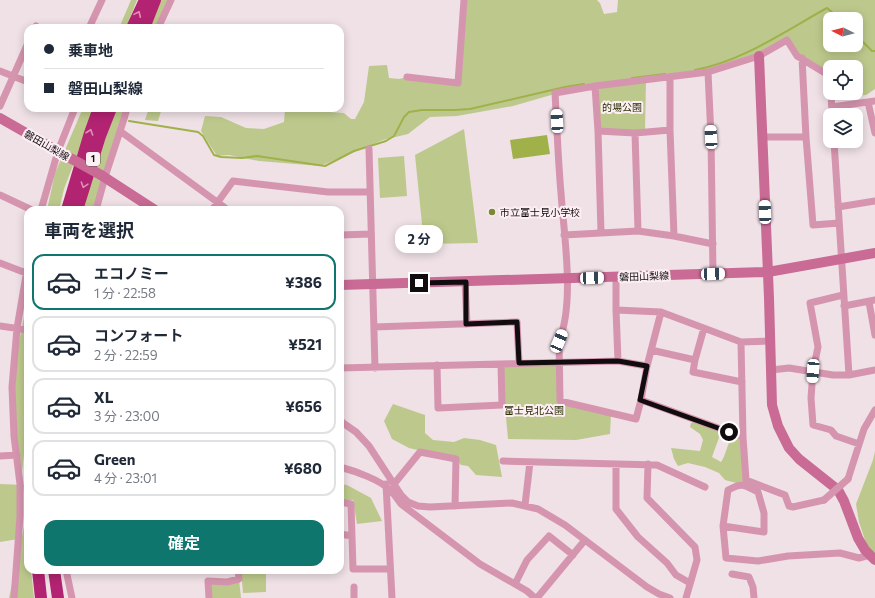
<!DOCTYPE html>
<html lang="ja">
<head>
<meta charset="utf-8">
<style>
	:root { --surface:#fff; --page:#f6f6f7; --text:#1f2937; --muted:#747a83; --line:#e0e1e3; --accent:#0f766e }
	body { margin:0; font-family:Commissioner,"Noto Sans JP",sans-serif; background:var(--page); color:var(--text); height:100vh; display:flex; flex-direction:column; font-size:15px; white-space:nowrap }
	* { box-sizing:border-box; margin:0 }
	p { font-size:13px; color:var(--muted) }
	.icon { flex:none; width:22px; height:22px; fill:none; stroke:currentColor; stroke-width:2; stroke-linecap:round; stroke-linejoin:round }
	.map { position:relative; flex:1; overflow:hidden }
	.panel { position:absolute; left:24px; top:206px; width:320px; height:368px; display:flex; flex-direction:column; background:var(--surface); border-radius:12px; box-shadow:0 2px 10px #0003 }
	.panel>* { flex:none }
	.guide { position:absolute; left:24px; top:24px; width:320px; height:88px; border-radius:12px; box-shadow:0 2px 10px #0003; display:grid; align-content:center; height:88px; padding:0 20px; background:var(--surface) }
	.needle { width:26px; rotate:276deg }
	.tools { position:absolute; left:823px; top:12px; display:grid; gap:8px }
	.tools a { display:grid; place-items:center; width:40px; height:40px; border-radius:8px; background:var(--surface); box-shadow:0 2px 10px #0003; font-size:20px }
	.end { position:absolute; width:18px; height:18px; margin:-9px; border:5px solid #110d0e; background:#fff; box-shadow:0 0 0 2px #fff }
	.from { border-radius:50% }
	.bubble { position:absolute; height:28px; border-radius:12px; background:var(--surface); box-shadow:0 2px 10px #0003; font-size:13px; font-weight:700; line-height:28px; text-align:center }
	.car { position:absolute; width:12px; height:24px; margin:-12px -6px; border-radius:5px; box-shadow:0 0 3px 1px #0007; background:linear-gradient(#fff 24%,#345 0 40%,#fff 0 76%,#345 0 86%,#fff 0) }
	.guide b { display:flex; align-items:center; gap:14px; height:38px; font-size:15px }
	.guide b+b { border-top:1px solid var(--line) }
	.guide i { width:10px; height:10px; background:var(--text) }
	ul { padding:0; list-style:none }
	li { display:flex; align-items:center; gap:12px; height:56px; margin:0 8px 6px; padding:0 12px; border:2px solid var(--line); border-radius:12px }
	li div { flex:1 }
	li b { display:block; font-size:15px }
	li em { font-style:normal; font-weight:700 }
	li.current { border-color:var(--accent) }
	li>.icon { width:36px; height:36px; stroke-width:1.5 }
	h2 { padding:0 20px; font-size:18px; line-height:48px }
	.primary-button { display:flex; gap:8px; margin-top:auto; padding:8px 20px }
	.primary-button a { flex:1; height:46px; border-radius:12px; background:var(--accent); color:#fff; font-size:16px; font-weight:700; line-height:46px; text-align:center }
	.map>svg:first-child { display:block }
	.green { fill:#bdc98c; fill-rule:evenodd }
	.water { fill:#a0b14a }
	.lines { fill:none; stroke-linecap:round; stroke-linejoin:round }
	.stream { stroke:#a0b14a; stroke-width:2 }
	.street { stroke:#d695af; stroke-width:7 }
	.secondary { stroke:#c96b95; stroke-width:10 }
	.highway { stroke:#b22371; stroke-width:12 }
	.street-bridge { stroke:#d695af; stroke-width:7 }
	.secondary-bridge { stroke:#c96b95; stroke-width:10 }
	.oneway { stroke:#db93b9 }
	.route { stroke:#110d0e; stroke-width:5 }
	.poi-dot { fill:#7b8836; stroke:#fdeef4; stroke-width:1.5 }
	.labels { text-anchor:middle; stroke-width:4; stroke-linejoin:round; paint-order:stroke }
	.shield { fill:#fdeef4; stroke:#585053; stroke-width:1 }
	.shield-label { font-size:9px; font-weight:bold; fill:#110d0e }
	.park-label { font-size:10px; fill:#292f03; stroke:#fdeef4 }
	.street-label { font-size:10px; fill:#110d0e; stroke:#fdeef4 }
	.poi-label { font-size:10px; fill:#110d0e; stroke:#fdeef4; text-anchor:start }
</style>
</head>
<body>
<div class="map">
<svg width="875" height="598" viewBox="0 0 875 598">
	<rect width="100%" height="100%" fill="#efe1e6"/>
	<!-- green -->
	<path class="green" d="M131 0H137L126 28H119Z
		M156 0H171L158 28H144Z
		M467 0H597L600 3 604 14 617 12 618 0H875V89L866 95 856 96 852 93H856V67H830V75L798 56 787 40 765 52 708 72 646 80 645 132 598 131 593 83 513 106 457 116 430 117 408 134 383 140 320 166 259 161 229 155 217 156 201 131 205 116 221 117 246 128 264 129 284 122 285 109 344 113 351 119H355L364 102 369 66 387 65 389 78 399 79 407 77 458 83ZM830 19H856V45H830Z
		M83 108H95L64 189 59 210H47L55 173Z
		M112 108H127L97 210H78Z
		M149 108H162L158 121 145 120Z
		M464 129 478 243 424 244 415 155Z
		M404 156 407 196 380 198 378 158Z
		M28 298V418L22 473 13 410 18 346Z
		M559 363 560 401 611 414 610 434 576 440 508 439 501 364Z
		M393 404 425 415V433L433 440 454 442 464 438 480 440 496 445 502 477 476 475 468 466 461 465 456 459 409 448 392 439 384 421Z
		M694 422 721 432 712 457 721 462C727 453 726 445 733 437L739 436 743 437 744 485 725 480 719 473 705 467 688 463 678 466 674 459 671 448 700 451 703 440 700 434 690 427 691 423Z
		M875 451V560L870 555 859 522 856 504 873 460Z
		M0 484 24 485 18 539 0 542Z
		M340 484 347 485 371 498 382 521 357 524 353 500H340Z
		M25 522 28 546V570H31L34 598H9Z
		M241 570H266V592L243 593Z
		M239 579 241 598H209L208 581Z"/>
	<!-- water -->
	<path class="water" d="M547 135 550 154 513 159 510 140Z"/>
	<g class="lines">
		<!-- stream -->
		<path class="stream" d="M856 35 872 51H875
			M695 70C743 61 785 31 827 8L840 19
			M632 78 665 74
			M129 121 198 132 203 136 214 155 221 157 242 158 257 156 325 166 354 151 386 141 394 136 404 117 409 112 422 110H455L470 109 565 87 584 84"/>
		<!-- street -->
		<path class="street" d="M35 28 36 26
			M89 28 102 0
			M158 28 171 0
			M0 71 28 82
			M708 72 711 137 713 274
			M407 77 458 83 464 0
			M670 77V130L674 236
			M595 86 598 131 601 232
			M831 93 832 115
			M868 102 875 133
			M0 106 28 43
			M832 107 875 101
			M120 131 228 210
			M598 131 635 133 670 130
			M635 133 638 231
			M762 137H806L802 58
			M806 137 813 225 839 223
			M834 141 849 375
			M369 149 375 368
			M0 195 32 210
			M838 207 875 201
			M41 210 58 151 75 108
			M96 210 105 177 124 119 127 108
			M212 210 233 181 328 192H370
			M340 235 371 234
			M564 235 638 231 674 236 713 244
			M0 263 26 273
			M616 277V310L661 312 741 342 770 341
			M465 282 467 324
			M843 295 810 303 818 347 813 371 811 398 813 425 831 430 836 436 859 444
			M869 302 875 335
			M844 306 875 300
			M616 310 618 361
			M661 312 647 366 641 400 743 437
			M0 326 28 330
			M374 327 517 322 519 363
			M741 342 743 437 746 480 785 495 789 506 793 507 824 500
			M651 350 695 360 704 328
			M695 360 693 372 742 382
			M437 365 438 408 502 405 501 364
			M340 368 618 361 647 366
			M771 370 789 368 833 375H849L875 370
			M641 400 636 419 560 401 559 341C575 302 564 236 561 193 558 160 557 126 555 93L595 86 708 72 759 56 787 40 797 56 830 76
			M340 419 343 423 356 432 369 446 401 495 408 502 418 506 430 507 512 503 538 509 565 525 647 587 659 594 670 598
			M0 456 17 455
			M503 461 657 465 705 487
			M616 464V509L638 537 667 563 676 575 690 583
			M648 464 647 498 695 547 697 560 686 598
			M340 467C355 471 381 480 391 491 395 495 398 500 401 504L480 564 527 591 535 598
			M848 479 864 429 875 410
			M386 484 392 598
			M394 484 420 452 456 459 455 506
			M340 502 351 504 353 569H390
			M525 505 530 462
			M723 526 764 532V513L758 492C744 485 743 482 728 490L723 526 726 558 758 561 788 556 840 553 859 558 870 555
			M340 534 352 536
			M66 570 72 598
			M732 574 749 577 753 587 754 598
			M515 584 527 560 549 536 573 555
			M354 587V598
			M14 598 20 516V484L14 436 12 387 17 328 28 264
			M209 598 208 581 227 582 239 579 238 570
			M537 598 585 540"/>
		<!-- secondary -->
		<path class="secondary" d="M759 56 769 298 772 405 778 426 789 448 799 459 838 490 844 501 858 538 865 550 875 560
			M0 118 63 154
			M101 175 155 210
			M340 285 768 272 875 253"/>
		<!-- highway -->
		<path class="highway" d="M132 28 145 0
			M144 28 155 0
			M67 210 90 133 99 108
			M77 210 100 136 111 108
			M38 570 41 598
			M54 570 58 598"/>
		<!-- street-bridge -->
		<path class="street-bridge" d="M824 500 848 479"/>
		<!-- secondary-bridge -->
		<path class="secondary-bridge" d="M63 154 101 175"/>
	</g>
	<!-- one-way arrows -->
	<defs><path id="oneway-chevron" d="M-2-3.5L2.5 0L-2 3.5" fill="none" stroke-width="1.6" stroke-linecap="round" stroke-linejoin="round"/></defs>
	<g class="oneway">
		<use href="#oneway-chevron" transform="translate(138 14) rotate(-66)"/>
		<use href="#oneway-chevron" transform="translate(90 132) rotate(-71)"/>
		<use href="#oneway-chevron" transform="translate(84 185) rotate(108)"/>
	</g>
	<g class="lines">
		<!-- route -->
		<path class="route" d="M419 283 466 282V324L517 322 519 363 618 361 647 366 640 400 729 432"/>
	</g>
	<!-- markers -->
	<circle class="poi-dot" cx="492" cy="212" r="4"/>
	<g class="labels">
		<!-- shield labels -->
		<rect class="shield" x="86" y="152" width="14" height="14" rx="3"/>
		<g class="shield-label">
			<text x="93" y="162">1</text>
		</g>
		<!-- park labels -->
		<g class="park-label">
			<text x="622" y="111">的場公園</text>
			<text x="534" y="414">富士見北公園</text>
		</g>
		<!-- street labels -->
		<g class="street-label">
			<text transform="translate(47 145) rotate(30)" y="4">磐田山梨線</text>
			<text transform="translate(644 276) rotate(-2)" y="4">磐田山梨線</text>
		</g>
		<!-- poi labels -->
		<g class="poi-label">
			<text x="500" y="216">市立富士見小学校</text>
		</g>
	</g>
</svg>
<div class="tools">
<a><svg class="needle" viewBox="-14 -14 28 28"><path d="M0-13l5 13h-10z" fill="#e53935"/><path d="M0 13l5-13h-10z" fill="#747a83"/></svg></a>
<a><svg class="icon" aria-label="locate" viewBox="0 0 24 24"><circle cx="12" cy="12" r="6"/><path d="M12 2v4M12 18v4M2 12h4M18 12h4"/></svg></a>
<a><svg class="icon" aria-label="layers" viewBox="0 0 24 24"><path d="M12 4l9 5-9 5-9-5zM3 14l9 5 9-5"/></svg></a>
</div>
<i class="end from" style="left:729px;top:432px"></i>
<i class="end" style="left:419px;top:283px"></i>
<div class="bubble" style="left:395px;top:225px;width:48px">2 分</div>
<i class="car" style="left:557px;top:121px;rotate:357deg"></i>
<i class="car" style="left:711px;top:137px;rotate:357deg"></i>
<i class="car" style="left:765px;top:212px;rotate:358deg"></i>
<i class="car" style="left:713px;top:274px;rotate:88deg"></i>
<i class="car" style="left:592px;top:278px;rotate:88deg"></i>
<i class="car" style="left:559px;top:341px;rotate:23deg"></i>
<i class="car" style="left:813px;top:371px;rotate:184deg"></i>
<div class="guide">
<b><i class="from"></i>乗車地</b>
<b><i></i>磐田山梨線</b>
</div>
<section class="panel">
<h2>車両を選択</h2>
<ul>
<li class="current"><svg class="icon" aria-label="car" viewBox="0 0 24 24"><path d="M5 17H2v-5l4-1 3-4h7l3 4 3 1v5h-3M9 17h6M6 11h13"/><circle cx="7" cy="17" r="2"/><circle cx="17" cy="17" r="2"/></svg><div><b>エコノミー</b><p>1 分 · 22:58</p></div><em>¥386</em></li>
<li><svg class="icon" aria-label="car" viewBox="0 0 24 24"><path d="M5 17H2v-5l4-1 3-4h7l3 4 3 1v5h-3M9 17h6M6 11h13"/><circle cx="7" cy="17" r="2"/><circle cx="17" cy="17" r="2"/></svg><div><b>コンフォート</b><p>2 分 · 22:59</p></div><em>¥521</em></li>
<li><svg class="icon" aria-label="car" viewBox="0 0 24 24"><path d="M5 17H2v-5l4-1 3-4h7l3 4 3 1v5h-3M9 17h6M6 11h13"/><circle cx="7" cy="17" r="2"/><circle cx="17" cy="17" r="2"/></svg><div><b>XL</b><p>3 分 · 23:00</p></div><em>¥656</em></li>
<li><svg class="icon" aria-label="car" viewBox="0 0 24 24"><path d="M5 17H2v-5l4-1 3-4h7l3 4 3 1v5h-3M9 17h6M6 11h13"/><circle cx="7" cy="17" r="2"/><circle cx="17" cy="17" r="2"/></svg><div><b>Green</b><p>4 分 · 23:01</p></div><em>¥680</em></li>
</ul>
<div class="primary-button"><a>確定</a></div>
</section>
</div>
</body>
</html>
